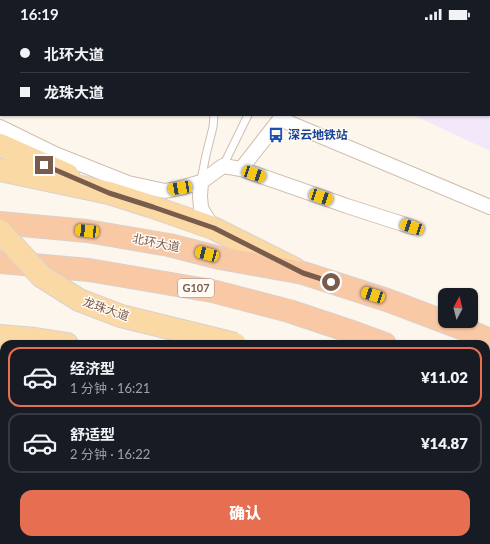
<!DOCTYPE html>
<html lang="zh">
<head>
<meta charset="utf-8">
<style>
	:root { --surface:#171b24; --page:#20242c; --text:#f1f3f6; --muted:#9ea1a6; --line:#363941; --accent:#e76f51 }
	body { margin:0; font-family:Lato,"Noto Sans SC",sans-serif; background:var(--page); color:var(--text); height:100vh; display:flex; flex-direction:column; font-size:15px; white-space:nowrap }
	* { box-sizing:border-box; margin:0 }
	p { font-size:13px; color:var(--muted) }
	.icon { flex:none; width:22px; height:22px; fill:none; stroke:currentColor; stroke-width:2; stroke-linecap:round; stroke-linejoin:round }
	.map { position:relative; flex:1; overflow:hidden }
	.side { position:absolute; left:0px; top:312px; width:490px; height:204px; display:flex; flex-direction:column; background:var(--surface); border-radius:12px 12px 0 0; box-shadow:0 1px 3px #0004 }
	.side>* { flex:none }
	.hud { position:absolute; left:0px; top:0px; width:490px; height:88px; box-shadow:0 1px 3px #0004; display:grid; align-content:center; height:88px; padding:0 20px; background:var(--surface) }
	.needle { width:26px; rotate:7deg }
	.fabs { position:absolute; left:438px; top:260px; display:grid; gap:8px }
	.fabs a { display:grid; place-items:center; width:40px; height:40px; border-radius:8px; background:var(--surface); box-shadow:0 1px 3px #0004; font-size:20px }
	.end { position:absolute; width:18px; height:18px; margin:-9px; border:5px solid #7a5c4d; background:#fff; box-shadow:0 0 0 2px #fff }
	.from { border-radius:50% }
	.car { position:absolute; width:12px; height:24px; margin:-12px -6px; border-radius:5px; box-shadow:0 0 3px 1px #0007; background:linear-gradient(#f5c518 24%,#345 0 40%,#f5c518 0 76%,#345 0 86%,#f5c518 0) }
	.hud b { display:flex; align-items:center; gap:14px; height:38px; font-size:15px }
	.hud b+b { border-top:1px solid var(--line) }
	.hud i { width:10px; height:10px; background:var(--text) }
	ul { padding:7px 0 0; list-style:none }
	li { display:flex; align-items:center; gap:12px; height:60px; margin:0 8px 6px; padding:0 12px; border:2px solid var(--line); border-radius:12px }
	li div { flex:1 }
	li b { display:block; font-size:15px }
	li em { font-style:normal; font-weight:800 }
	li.active { border-color:var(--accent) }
	li>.icon { width:36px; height:36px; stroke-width:1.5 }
	.action { display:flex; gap:8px; margin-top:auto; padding:8px 20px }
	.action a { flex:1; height:46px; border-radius:12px; background:var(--accent); color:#fff; font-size:16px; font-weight:800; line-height:46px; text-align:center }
	.status { display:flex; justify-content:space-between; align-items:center; height:28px; padding:0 20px; background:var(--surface); direction:ltr }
	.status svg { height:11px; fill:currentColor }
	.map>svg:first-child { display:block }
	.residential { fill:#f5e8da }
	.education { fill:#f3e8fa }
	.green { fill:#d8ecc9 }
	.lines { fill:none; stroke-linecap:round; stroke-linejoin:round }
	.service-casing { stroke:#d1beb0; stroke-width:9 }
	.minor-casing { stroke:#d1beb0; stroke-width:16 }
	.primary-casing { stroke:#dad1cd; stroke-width:24 }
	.trunk-casing { stroke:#dad1cd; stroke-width:24 }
	.service { stroke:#fff; stroke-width:7 }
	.minor { stroke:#fff; stroke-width:14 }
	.primary { stroke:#fbd9a5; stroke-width:22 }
	.trunk { stroke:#f9c8a4; stroke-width:22 }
	.primary-bridge-casing { stroke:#dad1cd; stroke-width:24; stroke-linecap:butt }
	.primary-bridge { stroke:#fbd9a5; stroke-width:22 }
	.route { stroke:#7a5c4d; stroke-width:5 }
	.labels { text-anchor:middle; stroke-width:3; stroke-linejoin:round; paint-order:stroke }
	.shield { fill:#fffaf3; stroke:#a28b7f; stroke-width:1 }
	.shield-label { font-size:11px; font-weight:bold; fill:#7a5c4d }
	.transit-label { font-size:12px; font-weight:bold; fill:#164399; stroke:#fffaf3; text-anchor:start }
	.street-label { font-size:12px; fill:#7a5c4d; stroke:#fffaf3 }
</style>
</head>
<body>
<div class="status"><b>16:19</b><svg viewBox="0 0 49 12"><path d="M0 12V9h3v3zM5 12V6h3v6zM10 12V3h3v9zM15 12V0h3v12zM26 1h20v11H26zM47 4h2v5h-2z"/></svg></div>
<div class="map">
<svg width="490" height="516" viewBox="0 0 490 516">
	<rect width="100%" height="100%" fill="#fdf6ec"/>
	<!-- residential -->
	<path class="residential" d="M0 329H4V512H486V465L490 467V516H0Z"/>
	<!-- education -->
	<path class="education" d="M428 0H490V123L413 87H489V1H427Z"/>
	<!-- green -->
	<path class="green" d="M381 512H404L408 516H378Z"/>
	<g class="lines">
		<defs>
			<path id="service" d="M80 0 82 1
				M197 0 198 1
				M292 1 293 0
				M347 1 348 0
				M223 138 248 87
				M201 152 206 127 213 99 214 87
				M0 341H4
				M0 447H4
				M486 482 490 484
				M0 501 4 502
				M26 512 37 516
				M158 512 166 516
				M411 512 414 516
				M370 516 374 512"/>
			<path id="minor" d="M0 99 55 126 128 155 165 163 180 160 201 154 223 138 241 141 347 178 412 199
				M241 141 280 91 490 179
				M201 154 200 168 201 180 213 200"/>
			<path id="primary" d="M0 117 68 147
				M0 142 109 165 153 179 213 200 295 241
				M0 308 35 311 67 316
				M486 400 490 402
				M486 442 490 444"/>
			<path id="trunk" d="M0 195 87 203 169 217 220 230 303 245 387 272 469 303 490 312
				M0 234 89 242 212 263 289 283 355 305 385 316
				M486 358 490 360"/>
		</defs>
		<!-- service casing -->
		<use href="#service" class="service-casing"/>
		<!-- minor casing -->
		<use href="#minor" class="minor-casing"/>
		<!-- primary casing -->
		<use href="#primary" class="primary-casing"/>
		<!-- trunk casing -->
		<use href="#trunk" class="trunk-casing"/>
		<!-- service -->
		<use href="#service" class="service"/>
		<!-- minor -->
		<use href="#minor" class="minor"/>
		<!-- primary -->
		<use href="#primary" class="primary"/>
		<!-- trunk -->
		<use href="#trunk" class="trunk"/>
		<defs>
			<path id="primary-bridge" d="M0 203 41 248 79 272 121 288 235 316"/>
		</defs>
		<!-- primary-bridge casing -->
		<use href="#primary-bridge" class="primary-bridge-casing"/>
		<!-- primary-bridge -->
		<use href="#primary-bridge" class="primary-bridge"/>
	</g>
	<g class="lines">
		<!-- route -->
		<path class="route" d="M44 137 109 165 153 179 214 200 303 245 331 254"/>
	</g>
	<!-- icons -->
	<defs>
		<symbol id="bus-bare" viewBox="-9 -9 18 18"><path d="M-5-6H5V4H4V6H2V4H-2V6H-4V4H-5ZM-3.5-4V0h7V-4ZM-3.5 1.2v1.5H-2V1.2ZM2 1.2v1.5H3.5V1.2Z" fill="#1a4fb4" stroke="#fffaf3" stroke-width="2.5" paint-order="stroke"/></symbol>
	</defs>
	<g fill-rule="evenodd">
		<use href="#bus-bare" x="265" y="96" width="22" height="22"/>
	</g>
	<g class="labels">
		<!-- shield labels -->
		<rect class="shield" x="178" y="251" width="36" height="18" rx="3"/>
		<g class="shield-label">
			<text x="196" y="264">G107</text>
		</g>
		<!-- transit labels -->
		<g class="transit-label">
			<text x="288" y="111">深云地铁站</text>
		</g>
		<!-- street labels -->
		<g class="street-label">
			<text transform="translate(156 215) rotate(11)" y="4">北环大道</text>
			<text transform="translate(106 281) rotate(19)" y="4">龙珠大道</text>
		</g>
	</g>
</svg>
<div class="fabs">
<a><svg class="needle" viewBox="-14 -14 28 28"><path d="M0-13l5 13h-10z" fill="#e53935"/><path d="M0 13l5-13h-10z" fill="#9ea1a6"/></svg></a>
</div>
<i class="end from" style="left:331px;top:254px"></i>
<i class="end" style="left:44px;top:137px"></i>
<i class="car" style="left:254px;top:146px;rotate:109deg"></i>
<i class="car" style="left:180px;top:160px;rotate:260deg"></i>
<i class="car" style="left:321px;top:169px;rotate:109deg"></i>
<i class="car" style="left:412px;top:199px;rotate:288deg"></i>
<i class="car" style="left:87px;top:203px;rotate:276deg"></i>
<i class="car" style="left:207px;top:226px;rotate:285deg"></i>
<i class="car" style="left:373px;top:267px;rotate:288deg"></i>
<div class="hud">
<b><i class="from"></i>北环大道</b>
<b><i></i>龙珠大道</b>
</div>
<section class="side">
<ul>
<li class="active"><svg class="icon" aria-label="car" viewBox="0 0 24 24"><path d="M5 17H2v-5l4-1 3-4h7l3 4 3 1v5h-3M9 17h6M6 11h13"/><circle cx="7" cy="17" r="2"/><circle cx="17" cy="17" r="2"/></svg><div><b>经济型</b><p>1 分钟 · 16:21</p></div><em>¥11.02</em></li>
<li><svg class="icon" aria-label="car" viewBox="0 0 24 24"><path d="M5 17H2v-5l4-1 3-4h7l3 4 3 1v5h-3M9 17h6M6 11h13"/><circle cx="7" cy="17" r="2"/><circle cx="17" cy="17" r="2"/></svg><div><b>舒适型</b><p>2 分钟 · 16:22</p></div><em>¥14.87</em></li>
</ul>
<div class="action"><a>确认</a></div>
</section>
</div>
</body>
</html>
